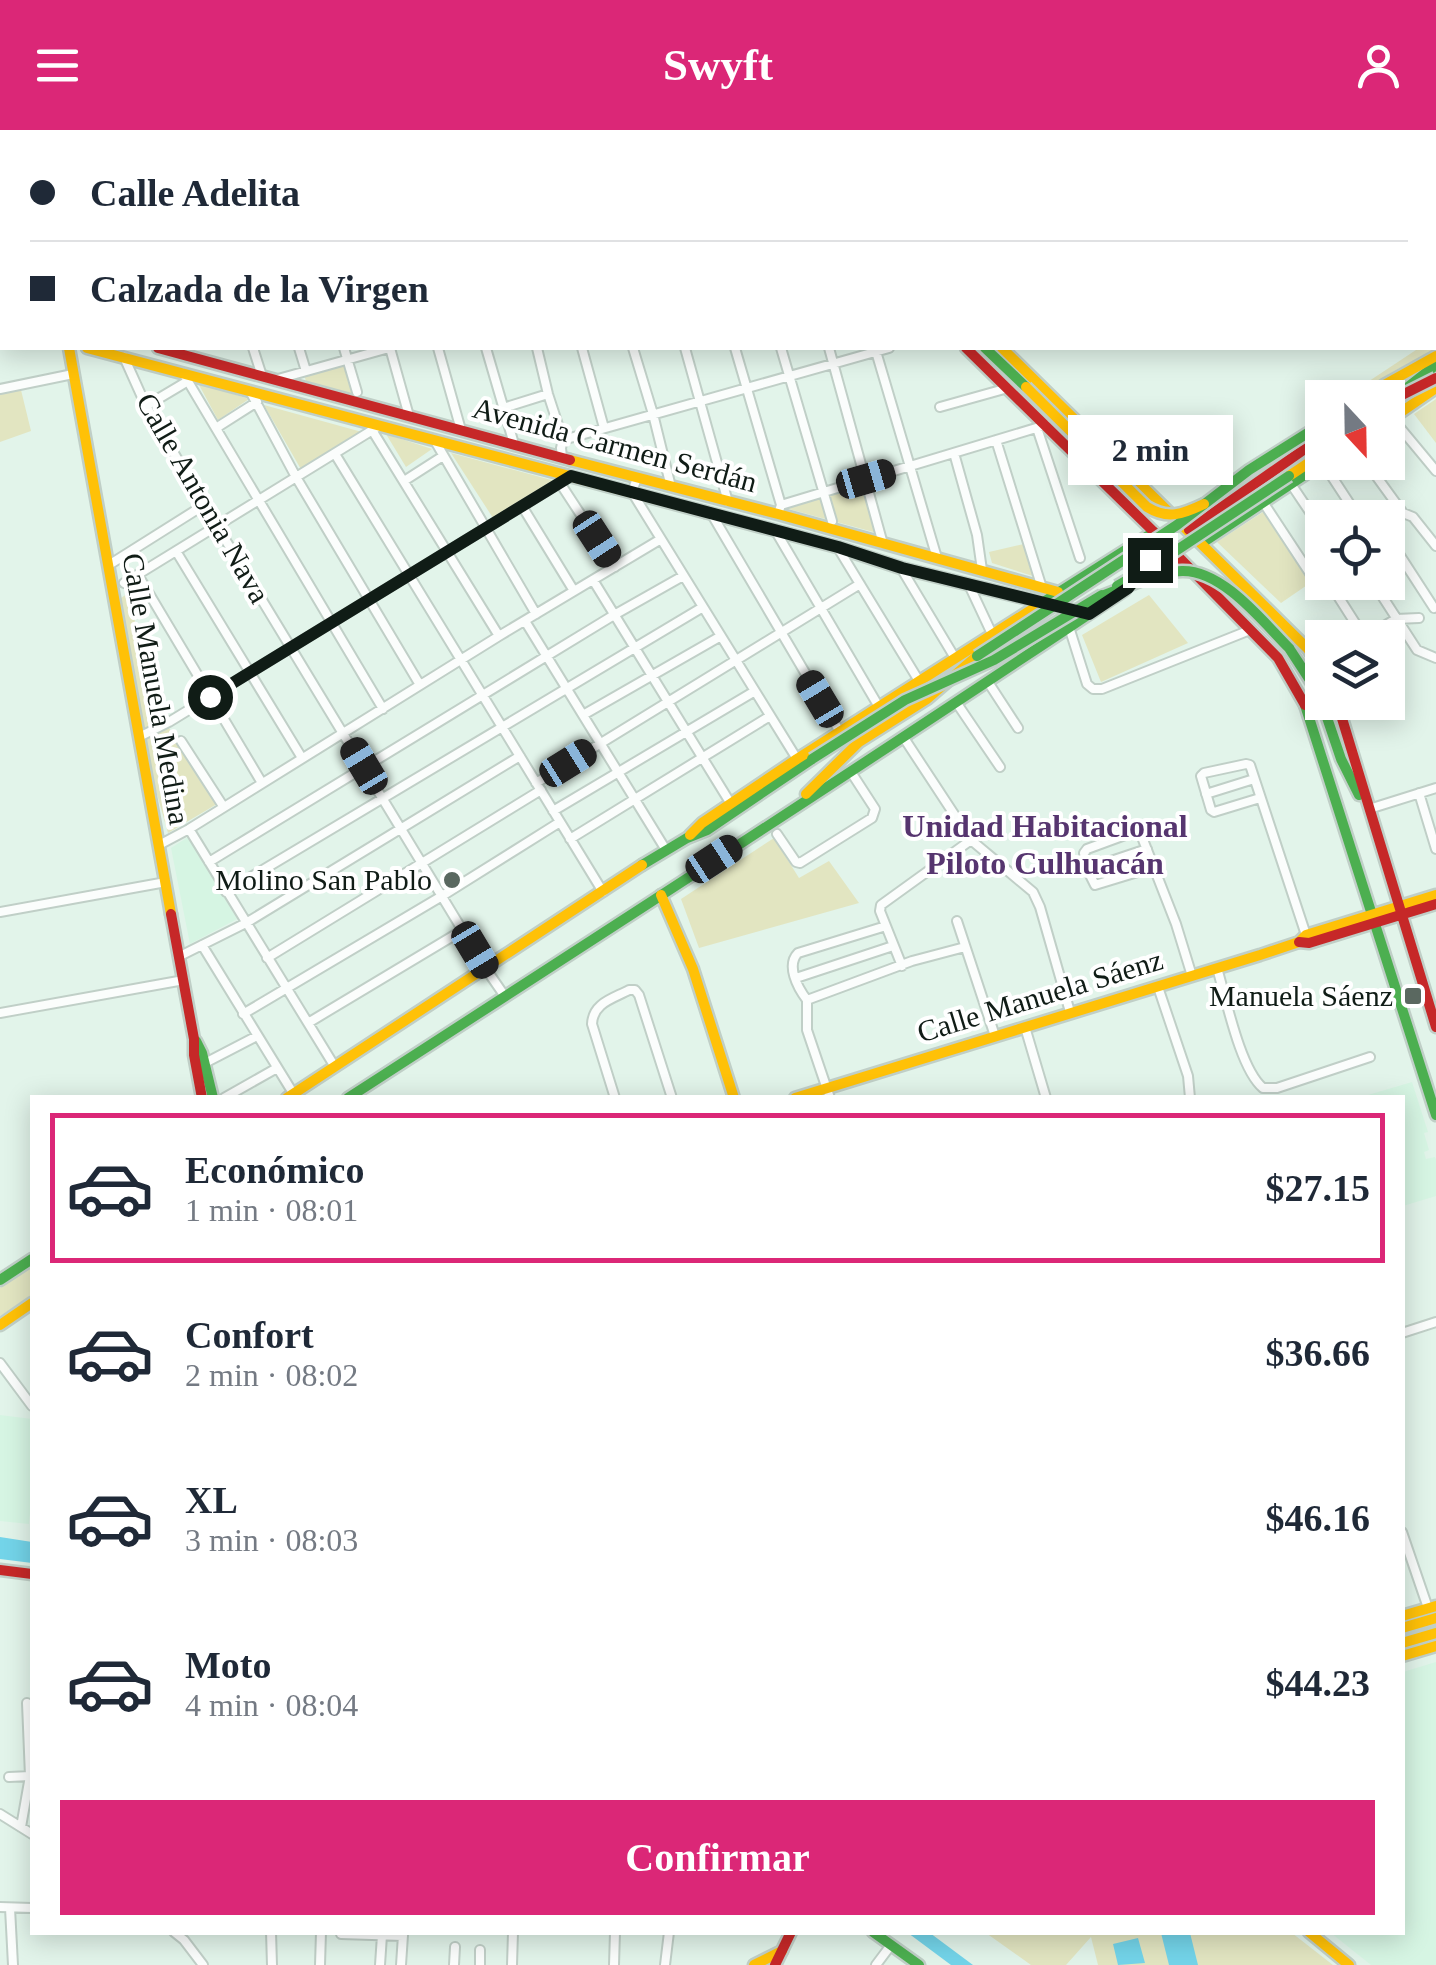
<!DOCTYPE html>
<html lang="es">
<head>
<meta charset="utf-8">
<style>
	:root { --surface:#fff; --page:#f6f6f7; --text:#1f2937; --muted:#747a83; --line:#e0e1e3; --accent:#db2777 }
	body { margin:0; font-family:Georgia,serif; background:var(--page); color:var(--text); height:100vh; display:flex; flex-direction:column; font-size:38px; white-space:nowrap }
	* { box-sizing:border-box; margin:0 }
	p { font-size:32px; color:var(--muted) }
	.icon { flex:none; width:55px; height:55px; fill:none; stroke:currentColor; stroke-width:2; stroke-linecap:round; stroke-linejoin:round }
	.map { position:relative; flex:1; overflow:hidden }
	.drawer { position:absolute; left:30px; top:965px; width:1375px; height:840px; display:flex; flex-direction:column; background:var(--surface); border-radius:0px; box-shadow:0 5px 25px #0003 }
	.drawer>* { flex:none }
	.hud { position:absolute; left:0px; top:0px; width:1438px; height:220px; box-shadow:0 5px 25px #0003; display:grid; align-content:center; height:220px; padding:0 30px; background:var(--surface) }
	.needle { width:65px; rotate:158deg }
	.buttons { position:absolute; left:1305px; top:250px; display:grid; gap:20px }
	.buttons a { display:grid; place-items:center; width:100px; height:100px; border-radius:0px; background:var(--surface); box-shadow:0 5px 25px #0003; font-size:50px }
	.end { position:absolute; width:45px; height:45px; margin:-22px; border:12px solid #101c16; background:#fff; box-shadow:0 0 0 5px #fff }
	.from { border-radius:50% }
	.bubble { position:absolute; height:70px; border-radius:0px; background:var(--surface); box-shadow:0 5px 25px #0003; font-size:32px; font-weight:700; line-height:70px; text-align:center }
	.car { position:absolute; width:30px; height:60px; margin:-30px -15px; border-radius:12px; box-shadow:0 0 8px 2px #0007; background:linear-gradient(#222 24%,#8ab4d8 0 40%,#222 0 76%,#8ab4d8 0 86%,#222 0) }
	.hud b { display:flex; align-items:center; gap:35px; height:95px; font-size:38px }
	.hud b+b { border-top:2px solid var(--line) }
	.hud i { width:25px; height:25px; background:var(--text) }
	ul { padding:18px 0 0; list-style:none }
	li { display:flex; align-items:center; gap:30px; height:150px; margin:0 20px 15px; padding:0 10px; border:5px solid transparent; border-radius:0px }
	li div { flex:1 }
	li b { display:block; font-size:38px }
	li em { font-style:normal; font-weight:700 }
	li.current { border-color:var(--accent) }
	li>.icon { width:90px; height:90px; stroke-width:1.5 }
	.button { display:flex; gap:20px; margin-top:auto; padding:20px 30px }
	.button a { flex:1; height:115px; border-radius:0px; background:var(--accent); color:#fff; font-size:40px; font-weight:700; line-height:115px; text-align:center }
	header { display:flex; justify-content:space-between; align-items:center; height:130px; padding:0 30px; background:var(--accent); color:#fff; font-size:45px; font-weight:700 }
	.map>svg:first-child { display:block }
	.built { fill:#d6f5e3 }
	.green { fill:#e2e5c1 }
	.water { fill:#73d4e9 }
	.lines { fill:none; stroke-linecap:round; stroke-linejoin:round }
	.street-casing { stroke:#c0cfc7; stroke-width:12 }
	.fast-casing { stroke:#c0cfc7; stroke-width:15 }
	.slow-casing { stroke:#c0cfc7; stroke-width:15 }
	.jam-casing { stroke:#c0cfc7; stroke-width:15 }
	.street { stroke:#fbfdfc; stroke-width:8 }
	.fast { stroke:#4caf50; stroke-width:10 }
	.slow { stroke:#ffc107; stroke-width:10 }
	.jam { stroke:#c62828; stroke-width:10 }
	.fast-bridge-casing { stroke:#c0cfc7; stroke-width:15; stroke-linecap:butt }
	.slow-bridge-casing { stroke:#c0cfc7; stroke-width:15; stroke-linecap:butt }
	.jam-bridge-casing { stroke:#c0cfc7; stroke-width:15; stroke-linecap:butt }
	.fast-bridge { stroke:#4caf50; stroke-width:10 }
	.slow-bridge { stroke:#ffc107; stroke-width:10 }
	.jam-bridge { stroke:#c62828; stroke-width:10 }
	.route { stroke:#101c16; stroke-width:12 }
	.poi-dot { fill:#5a6860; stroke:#fff; stroke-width:4 }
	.labels { text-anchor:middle; stroke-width:8; stroke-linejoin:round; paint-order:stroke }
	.street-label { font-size:30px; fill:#101c16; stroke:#fff }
	.poi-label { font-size:30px; fill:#101c16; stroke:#fff; text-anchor:end }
	.neighbourhood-label { font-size:32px; font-weight:bold; fill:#56356f; stroke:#fff }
</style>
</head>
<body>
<header><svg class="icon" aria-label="menu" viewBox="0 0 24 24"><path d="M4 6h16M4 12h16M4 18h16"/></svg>Swyft<svg class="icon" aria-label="person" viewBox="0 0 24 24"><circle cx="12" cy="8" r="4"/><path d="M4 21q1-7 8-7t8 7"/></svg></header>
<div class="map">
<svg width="1436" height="1835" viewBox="0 0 1436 1835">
	<rect width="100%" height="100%" fill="#e2f4ea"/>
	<!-- built -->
	<path class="built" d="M188 707 237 789 190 814 171 718Z
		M1412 952 1428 1002 1424 1003 1429 1020 1424 1022 1426 1029 1435 1027 1436 1029V1066L1403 1076 1402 968 1369 967 1368 965Z
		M0 1285 32 1289V1362L29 1394 0 1391Z
		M1436 1532V1835H1371L1331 1803 1402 1802 1403 1542Z"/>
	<!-- green -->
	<path class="green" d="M1435 206 1436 219 1392 242 1355 267H1345L1419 218H1435Z
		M343 232 352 264 306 251 304 245Z
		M198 253 249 269 218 290Z
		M21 260 31 301 0 312V262Z
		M1436 269V313L1414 284Z
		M264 275 362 302 302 341Z
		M386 304 432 319 406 337Z
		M451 323 555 351 493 388Z
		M864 352 877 403 785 378 787 376Z
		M1266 380 1313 451 1281 473 1217 412Z
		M1024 414 1036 447 992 433 989 422Z
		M127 464 164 590 217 674 168 703 145 622 118 470Z
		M1149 465 1188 513 1101 552 1082 505Z
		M774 708 799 748 829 731 859 773 699 818 681 769Z
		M32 1137V1165L0 1186V1158Z
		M986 1803H1292L1333 1835H1098L1091 1807 1066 1835H1031Z"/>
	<!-- water -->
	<path class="water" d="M0 1407 32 1412V1433L0 1429Z
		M908 1803H930L973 1835H951Z
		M1161 1803H1190L1198 1835H1169Z
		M1138 1808 1145 1833 1118 1835 1113 1814Z"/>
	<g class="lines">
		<defs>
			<path id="street" d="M97 0V2
				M186 0 187 2
				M234 0 235 2
				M282 0 283 2
				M330 0 331 2
				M377 0 378 2
				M426 0 427 2
				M476 0V2
				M522 0 523 2
				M575 0 576 2
				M627 0 628 2
				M670 0 671 2
				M708 2 716 0
				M956 2 961 0
				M253 218 262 246
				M299 218 306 241
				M344 218 357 262
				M390 218 409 286
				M438 218 461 300
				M486 218 514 314
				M537 218 548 264 563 310
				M582 218 604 298
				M633 218 653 284 671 357
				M685 218 728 372
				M735 218 781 375
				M781 218 832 391
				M829 218 883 414
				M875 218 937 428
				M124 227 146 276 217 396 486 839 504 865
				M183 243 383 579
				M278 249 389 218
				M0 259 73 244
				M250 261 296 347 420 555
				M146 276 188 251
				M940 277 1008 258
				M503 278 548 264
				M1392 288 1436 341
				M216 298 257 272
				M1037 298 1080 428
				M372 300 499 506
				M996 310 1042 458
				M435 311 536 484
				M954 323 977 405 982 440
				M335 324 603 762
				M562 327 561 318 563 310 889 218
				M1366 332 1403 383 1413 387 1436 416
				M1323 333 1359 388
				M637 348 632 362 797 629
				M404 351 443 326
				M560 353 615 437
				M1291 354 1322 400
				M1263 372 1313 448 1322 442
				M522 376 574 461
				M711 383 840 602
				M778 384 781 375 1046 295
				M775 400 879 577
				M1388 407 1434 478
				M838 418 919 551
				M176 421 302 628
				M112 433 204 375
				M901 438 955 528
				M138 445 262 653
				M593 450 731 674
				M1329 452 1364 507
				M1373 452 1417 520 1436 528
				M124 453 379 296
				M969 455 992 504
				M525 491 666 720
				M1069 497 1087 554 1093 559H1102L1250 500
				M1364 508 1396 489 1419 488
				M988 552 1018 598
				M956 572 1000 637
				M583 585 721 506
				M139 607 169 592 571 346
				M904 608 971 710 1033 762 1040 777 1070 882
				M181 611 223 676
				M536 653 860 454
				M1419 663 1436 719
				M1206 664 1254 649
				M1260 668 1214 682 1211 680 1201 646 1204 643 1246 634 1250 635 1307 808
				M1369 679 1436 658
				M553 681 755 561
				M189 699 335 937
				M777 704 796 732 800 733 872 688 875 679 851 642
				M570 709 770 586
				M159 715 189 699 499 506 661 409
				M209 732 614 485 683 446
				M1154 737 1095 755 1087 739 1084 723 1087 719 1136 701 1140 702 1176 794 1192 846
				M1087 739 1147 719
				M226 762 703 477
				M0 782 166 752
				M957 791 995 906
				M202 815 293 963
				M180 826 246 793 520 626
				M267 828 541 660
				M902 836 880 781 881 775 971 710
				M1217 838C1226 868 1240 939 1263 958H1277L1370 927
				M796 848 893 816
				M1158 857 1188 946 1190 968
				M807 870 912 831 965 817
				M807 870C797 857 786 835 798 823L886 796
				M807 870V900L830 968
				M0 883 184 850
				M243 884 442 766 560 692
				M308 893 463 800
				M1025 897 1046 968
				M205 933 257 906
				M224 968 277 938
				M615 968 592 894C593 873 612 869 629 860H635L639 865 672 968
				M1402 1203 1436 1192
				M0 1233 32 1276
				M1402 1402 1428 1478
				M9 1647 30 1646
				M0 1684 32 1704
				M21 1697 30 1646 27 1573
				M0 1777 32 1778
				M10 1778 13 1835
				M174 1802 184 1810 203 1835
				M271 1802 272 1835
				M341 1804 403 1806
				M320 1835 321 1802
				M380 1835 382 1805
				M401 1835 403 1805
				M454 1835 455 1817
				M480 1835V1820
				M512 1835 513 1802
				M614 1835 615 1802
				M665 1835 669 1802
				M876 1835 891 1815"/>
			<path id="fast" d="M30 0V2
				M0 43H2
				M985 218 1026 257
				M1394 268 1436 235
				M705 382 837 417 901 438 1089 484
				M1202 413 1324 332
				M1142 439 1168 416
				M1042 473 1154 402
				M1289 518 1319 564 1341 629 1359 665
				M1305 575 1436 985
				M642 735 687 708 707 700 812 629
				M196 911 202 923 213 968
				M348 968C608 800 868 632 1125 460
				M0 1150 32 1129
				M873 1802 919 1835"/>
			<path id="slow" d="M69 218 171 784
				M87 218 705 382
				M1002 218 1308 519 1322 540
				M1366 268 1384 255 1436 226
				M1388 291 1436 258
				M570 330 778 384 1058 462
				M1289 346 1322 324
				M806 664 859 612 927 569 977 526
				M690 705 702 693 797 629 1042 473
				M661 765 693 839 734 968
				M287 968 642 735
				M795 968 1260 825 1299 812 1306 805 1436 765
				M0 1195 32 1173
				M1402 1486 1436 1476
				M1402 1498 1436 1488
				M1402 1513 1436 1503
				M1402 1526 1436 1516
				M1309 1802 1349 1835
				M754 1835 782 1821"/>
			<path id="jam" d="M745 0 748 2
				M776 0 779 2
				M133 2 142 0
				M158 218 570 330
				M966 218 1154 402 1278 528 1305 575
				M1189 400 1322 307
				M1337 572 1436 897
				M171 784 194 909V925L202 968
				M1299 812 1309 813 1436 774
				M0 1440 32 1444
				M775 1835 791 1802"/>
		</defs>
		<!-- street casing -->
		<use href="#street" class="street-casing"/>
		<!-- fast casing -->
		<use href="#fast" class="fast-casing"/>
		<!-- slow casing -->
		<use href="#slow" class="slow-casing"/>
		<!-- jam casing -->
		<use href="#jam" class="jam-casing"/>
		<!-- street -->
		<use href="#street" class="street"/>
		<!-- fast -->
		<use href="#fast" class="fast"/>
		<!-- slow -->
		<use href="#slow" class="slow"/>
		<!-- jam -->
		<use href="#jam" class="jam"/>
		<defs>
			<path id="fast-bridge" d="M1117 456 1168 426 1289 346
				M1099 467C1125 458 1155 442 1182 441 1223 440 1263 492 1289 518
				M977 526 1177 395 1249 340 1322 294
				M812 629 905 570 994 530 1102 465"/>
			<path id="slow-bridge" d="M1026 257 1147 377C1168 390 1183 384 1204 374"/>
			<path id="jam-bridge" d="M1388 272 1436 248"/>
		</defs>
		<!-- fast-bridge casing -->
		<use href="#fast-bridge" class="fast-bridge-casing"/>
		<!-- slow-bridge casing -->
		<use href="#slow-bridge" class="slow-bridge-casing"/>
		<!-- jam-bridge casing -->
		<use href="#jam-bridge" class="jam-bridge-casing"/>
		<!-- fast-bridge -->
		<use href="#fast-bridge" class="fast-bridge"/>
		<!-- slow-bridge -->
		<use href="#slow-bridge" class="slow-bridge"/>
		<!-- jam-bridge -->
		<use href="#jam-bridge" class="jam-bridge"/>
	</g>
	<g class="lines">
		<!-- route -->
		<path class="route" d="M210 567 571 346 838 417 902 438 1089 484 1128 458 1150 430"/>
	</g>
	<!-- markers -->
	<g class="poi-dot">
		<circle cx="452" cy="750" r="10"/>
		<rect x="1403" y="856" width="20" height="20" rx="5"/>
	</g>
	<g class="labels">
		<!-- street labels -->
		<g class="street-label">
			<text transform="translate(615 315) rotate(15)" y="10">Avenida Carmen Serdán</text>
			<text transform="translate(203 368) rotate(60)" y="10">Calle Antonia Nava</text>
			<text transform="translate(156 559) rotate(80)" y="10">Calle Manuela Medina</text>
			<text transform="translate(1040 866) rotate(-17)" y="10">Calle Manuela Sáenz</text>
		</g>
		<!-- poi labels -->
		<g class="poi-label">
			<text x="432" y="760">Molino San Pablo</text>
			<text x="1393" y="876">Manuela Sáenz</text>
		</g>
		<!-- neighbourhood labels -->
		<g class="neighbourhood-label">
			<text x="1045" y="707">Unidad Habitacional<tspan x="1045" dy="37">Piloto Culhuacán</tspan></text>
		</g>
	</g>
</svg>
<div class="buttons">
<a><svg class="needle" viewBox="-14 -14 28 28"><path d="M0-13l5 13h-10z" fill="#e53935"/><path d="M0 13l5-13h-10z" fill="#747a83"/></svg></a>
<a><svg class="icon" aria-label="locate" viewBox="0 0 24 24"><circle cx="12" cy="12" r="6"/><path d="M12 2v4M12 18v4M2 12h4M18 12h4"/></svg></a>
<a><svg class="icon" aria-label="layers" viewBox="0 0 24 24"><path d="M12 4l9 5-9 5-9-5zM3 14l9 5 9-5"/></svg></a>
</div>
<i class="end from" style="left:210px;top:567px"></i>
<i class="end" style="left:1150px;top:430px"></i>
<div class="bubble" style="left:1068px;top:285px;width:165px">2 min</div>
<i class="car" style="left:866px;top:349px;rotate:74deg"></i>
<i class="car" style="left:597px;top:409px;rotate:147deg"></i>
<i class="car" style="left:820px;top:569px;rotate:329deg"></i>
<i class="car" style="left:568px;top:633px;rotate:58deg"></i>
<i class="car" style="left:364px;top:636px;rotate:329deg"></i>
<i class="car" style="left:714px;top:729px;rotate:57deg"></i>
<i class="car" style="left:475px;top:820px;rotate:149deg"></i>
<div class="hud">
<b><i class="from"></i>Calle Adelita</b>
<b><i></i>Calzada de la Virgen</b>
</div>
<section class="drawer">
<ul>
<li class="current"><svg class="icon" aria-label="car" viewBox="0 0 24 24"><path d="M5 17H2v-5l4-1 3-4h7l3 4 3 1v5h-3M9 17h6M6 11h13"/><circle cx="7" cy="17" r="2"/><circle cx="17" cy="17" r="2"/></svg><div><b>Económico</b><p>1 min · 08:01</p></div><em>$27.15</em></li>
<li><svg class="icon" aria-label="car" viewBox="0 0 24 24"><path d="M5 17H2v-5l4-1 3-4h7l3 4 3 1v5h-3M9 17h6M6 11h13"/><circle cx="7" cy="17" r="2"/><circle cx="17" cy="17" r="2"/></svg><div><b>Confort</b><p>2 min · 08:02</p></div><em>$36.66</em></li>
<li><svg class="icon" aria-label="car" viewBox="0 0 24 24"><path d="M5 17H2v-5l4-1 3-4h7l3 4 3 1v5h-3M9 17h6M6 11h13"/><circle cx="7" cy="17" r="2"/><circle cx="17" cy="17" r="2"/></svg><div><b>XL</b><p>3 min · 08:03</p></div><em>$46.16</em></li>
<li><svg class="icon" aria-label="car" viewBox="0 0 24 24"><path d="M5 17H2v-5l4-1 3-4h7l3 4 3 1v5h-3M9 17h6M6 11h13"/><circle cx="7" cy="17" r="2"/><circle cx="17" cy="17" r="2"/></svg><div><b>Moto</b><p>4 min · 08:04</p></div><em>$44.23</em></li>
</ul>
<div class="button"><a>Confirmar</a></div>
</section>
</div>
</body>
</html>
